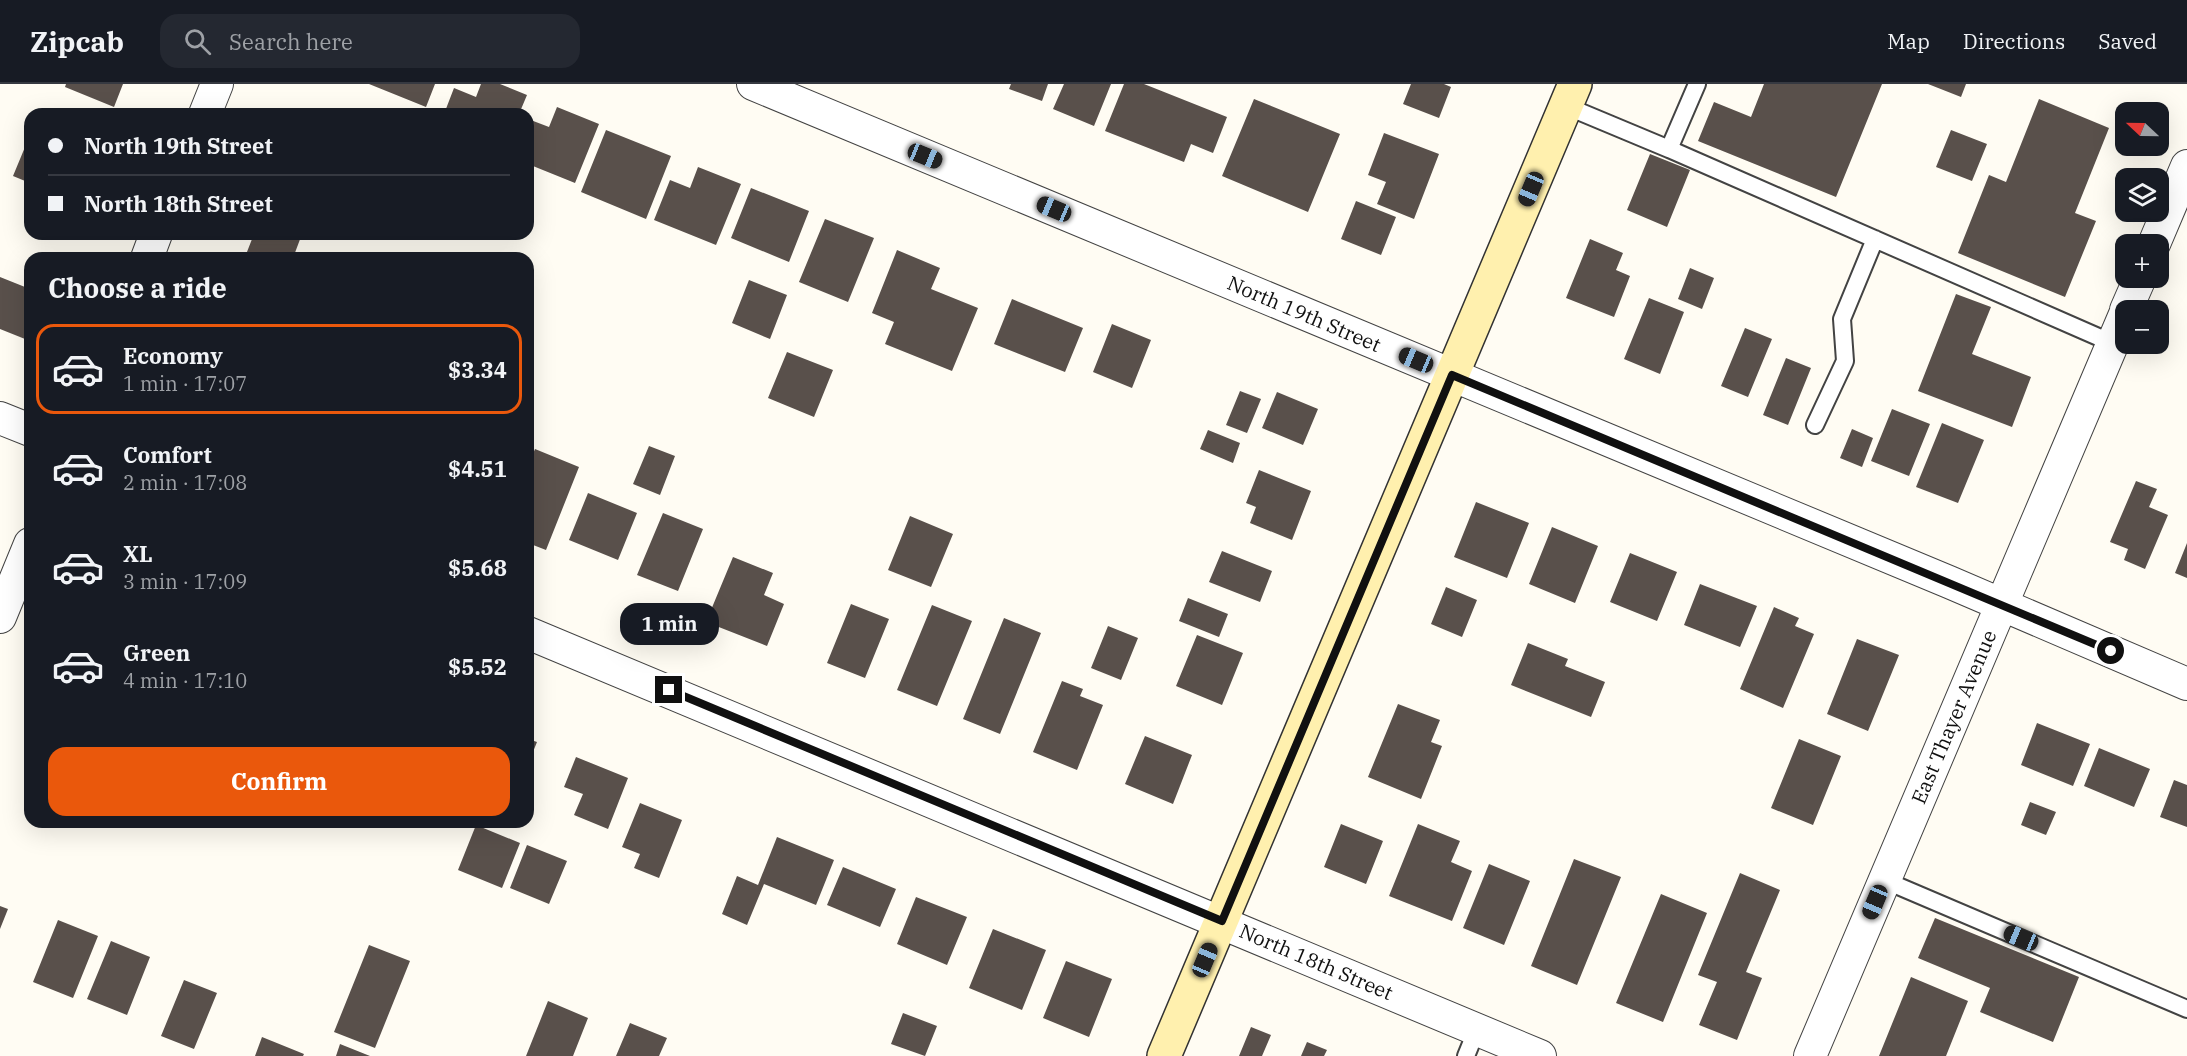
<!DOCTYPE html>
<html lang="en">
<head>
<meta charset="utf-8">
<style>
	:root { --surface:#171b24; --page:#242831; --text:#f1f3f6; --muted:#9ea1a6; --line:#363941; --accent:#ea580c }
	body { margin:0; font-family:"IBM Plex Serif",serif; background:var(--page); color:var(--text); height:100vh; display:flex; flex-direction:column; font-size:22px; white-space:nowrap }
	* { box-sizing:border-box; margin:0 }
	p { font-size:20px; color:var(--muted) }
	.icon { flex:none; width:33px; height:33px; fill:none; stroke:currentColor; stroke-width:2; stroke-linecap:round; stroke-linejoin:round }
	.map { position:relative; flex:1; overflow:hidden }
	.side { position:absolute; left:24px; top:168px; width:510px; height:576px; display:flex; flex-direction:column; background:var(--surface); border-radius:18px; box-shadow:0 6px 24px #0002 }
	.side>* { flex:none }
	.guide { position:absolute; left:24px; top:24px; width:510px; height:132px; border-radius:18px; box-shadow:0 6px 24px #0002; display:grid; align-content:center; height:132px; padding:0 24px; background:var(--surface) }
	.needle { width:39px; rotate:292deg }
	.controls { position:absolute; left:2115px; top:18px; display:grid; gap:12px }
	.controls a { display:grid; place-items:center; width:54px; height:54px; border-radius:12px; background:var(--surface); box-shadow:0 6px 24px #0002; font-size:30px }
	.end { position:absolute; width:27px; height:27px; margin:-14px; border:8px solid #101010; background:#fff; box-shadow:0 0 0 3px #fff }
	.from { border-radius:50% }
	.bubble { position:absolute; height:42px; border-radius:18px; background:var(--surface); box-shadow:0 6px 24px #0002; font-size:20px; font-weight:700; line-height:42px; text-align:center }
	.car { position:absolute; width:18px; height:36px; margin:-18px -9px; border-radius:8px; box-shadow:0 0 4px 2px #0007; background:linear-gradient(#222 24%,#8ab4d8 0 40%,#222 0 76%,#8ab4d8 0 86%,#222 0) }
	.guide b { display:flex; align-items:center; gap:21px; height:57px; font-size:22px }
	.guide b+b { border-top:2px solid var(--line) }
	.guide i { width:15px; height:15px; background:var(--text) }
	ul { padding:0; list-style:none }
	li { display:flex; align-items:center; gap:18px; height:90px; margin:0 12px 9px; padding:0 12px; border:3px solid transparent; border-radius:18px }
	li div { flex:1 }
	li b { display:block; font-size:22px }
	li em { font-style:normal; font-weight:700 }
	li.selected { border-color:var(--accent) }
	li>.icon { width:54px; height:54px; stroke-width:1.5 }
	h2 { padding:0 24px; font-size:27px; line-height:72px }
	.cta { display:flex; gap:12px; margin-top:auto; padding:12px 24px }
	.cta a { flex:1; height:69px; border-radius:18px; background:var(--accent); color:#fff; font-size:24px; font-weight:700; line-height:69px; text-align:center }
	header { display:flex; align-items:center; gap:36px; box-sizing:border-box; height:84px; padding:0 30px; background:var(--surface); border-bottom:2px solid var(--line) }
	header strong { font-size:28px }
	nav { display:flex; gap:33px; margin-inline-start:auto; font-size:21px }
	.search { width:420px; height:54px; background:var(--page); display:flex; align-items:center; gap:15px; box-sizing:border-box; padding:0 21px; border-radius:18px; color:var(--muted); font-size:22px }
	.map>svg:first-child { display:block }
	.building { fill:#59504b }
	.lines { fill:none; stroke-linecap:round; stroke-linejoin:round }
	.lane-casing { stroke:#434343; stroke-width:20 }
	.street-casing { stroke:#434343; stroke-width:34 }
	.secondary-casing { stroke:#323232; stroke-width:36 }
	.lane { stroke:#fff; stroke-width:16 }
	.street { stroke:#fff; stroke-width:32 }
	.secondary { stroke:#fff0ae; stroke-width:33 }
	.route { stroke:#101010; stroke-width:8 }
	.labels { text-anchor:middle; stroke-width:6; stroke-linejoin:round; paint-order:stroke }
	.street-label { font-size:20px; fill:#101010; stroke:#fff }
</style>
</head>
<body>
<header>
<strong>Zipcab</strong>
<div class="search"><svg class="icon" aria-label="search" viewBox="0 0 24 24"><circle cx="10" cy="10" r="6"/><path d="M15 15l6 6"/></svg>Search here</div>
<nav><a>Map</a><a>Directions</a><a>Saved</a></nav>
</header>
<div class="map">
<svg width="2187" height="972" viewBox="0 0 2187 972">
	<rect width="100%" height="100%" fill="#fffcf3"/>
	<!-- building -->
	<path class="building" d="M66 0H123L114 23 65 3Z
		M369 0H435L426 23Z
		M481 0H500L527 11 519 30H444L454 4 476 13Z
		M1011 0H1048L1042 17 1009 5Z
		M1064 0H1111L1094 42 1053 25Z
		M1124 0H1144L1227 33 1213 69 1191 60 1184 78 1105 47Z
		M1411 0H1444L1451 3 1439 34 1403 20Z
		M1764 0H1882L1836 113 1698 57 1714 18 1751 33Z
		M1928 0H1966L1961 13Z
		M1254 15 1340 50 1308 128 1222 92Z
		M2039 15 2109 44 2075 129 2096 137 2065 213 1958 169 1989 91 2006 98Z
		M557 23 599 40 575 99 528 80V35L549 43Z
		M606 46 671 72 646 135 581 108Z
		M1951 46 1987 60 1972 97 1936 83Z
		M1384 49 1439 70 1414 135 1377 120 1386 98 1368 91Z
		M30 51V99L13 92Z
		M1650 70 1690 86 1667 143 1627 126Z
		M698 83 741 100 716 161 654 136 670 96 690 104Z
		M751 104 809 127 789 178 731 154Z
		M1356 117 1396 133 1381 171 1341 155Z
		M825 135 874 154 848 218 799 198Z
		M254 150H302L293 174H247L245 173Z
		M1590 155 1623 169 1616 186 1630 192 1614 233 1566 214Z
		M897 166 940 184 931 205 978 224 952 287 885 260 894 238 872 229Z
		M1690 184 1714 194 1702 225 1678 215Z
		M0 193 30 205V242L25 255 0 245Z
		M749 196 787 211 770 255 732 239Z
		M1956 210 1991 223 1972 270 2031 293 2012 343 1918 307Z
		M1649 214 1684 228 1660 290 1624 275Z
		M1012 215 1083 244 1065 288 994 260Z
		M1112 240 1151 256 1132 304 1093 288Z
		M1745 244 1772 255 1748 313 1721 302Z
		M787 268 833 286 814 333 768 314Z
		M1786 274 1811 284 1788 341 1763 331Z
		M1240 307 1261 315 1247 349 1226 341Z
		M1277 308 1318 325 1303 361 1262 344Z
		M1892 325 1930 340 1909 392 1871 377Z
		M1942 339 1984 356 1958 419 1916 403Z
		M1852 345 1873 354 1862 383 1840 374Z
		M1208 346 1240 359 1233 379 1200 365Z
		M649 362 675 372 660 411 633 400Z
		M535 365 579 383 546 466 528 459V382Z
		M1259 386 1311 407 1292 456 1250 439 1256 423 1246 419Z
		M2136 397 2157 405 2149 423 2168 431 2145 485 2124 476 2128 465 2110 458Z
		M588 409 637 429 618 476 569 456Z
		M1476 418 1529 439 1507 494 1454 473Z
		M663 429 703 445 678 507 637 491Z
		M910 432 953 450 931 503 888 486Z
		M1552 443 1598 462 1575 519 1529 500Z
		M2187 459V494L2175 489Z
		M1222 467 1272 487 1260 518 1209 498Z
		M1630 469 1677 488 1657 537 1610 518Z
		M733 473 773 489 764 511 784 520 767 562 706 538Z
		M1700 500 1757 522 1740 563 1684 541Z
		M1446 503 1477 516 1462 553 1431 540Z
		M1188 514 1228 530 1219 553 1179 537Z
		M851 520 889 535 865 594 827 579Z
		M932 521 972 537 937 622 897 606Z
		M1774 523 1799 534 1795 542 1814 550 1783 624 1740 605Z
		M1004 534 1041 549 1000 650 963 635Z
		M1108 542 1138 554 1121 596 1091 584Z
		M1197 551 1243 569 1222 621 1176 602Z
		M1857 555 1899 571 1868 647 1827 630Z
		M1528 559 1568 575 1565 582 1605 598 1591 633 1511 601Z
		M1062 597 1083 605 1080 612 1103 621 1077 686 1033 668Z
		M1398 620 1440 636 1431 658 1442 662 1421 715 1368 693Z
		M2037 639 2090 660 2073 702 2021 681Z
		M1145 652 1192 671 1173 720 1125 700Z
		M528 655 537 658 528 680Z
		M1799 655 1841 672 1813 741 1771 724Z
		M2099 664 2150 685 2134 723 2084 702Z
		M576 673 628 694 608 745 574 731 583 710 564 703Z
		M2174 696 2187 701V743L2160 733Z
		M2030 718 2056 728 2046 751 2021 741Z
		M640 719 682 736 659 794 634 784 640 770 622 763Z
		M1341 740 1383 757 1366 800 1324 783Z
		M1418 740 1460 757 1451 778 1472 787 1452 837 1389 812Z
		M476 741 520 759 502 804 458 786Z
		M777 753 834 776 816 821 764 800 747 841 722 830 737 792 758 801Z
		M527 761 567 777 549 820 510 804Z
		M1574 775 1621 793 1577 901 1531 882Z
		M1489 780 1530 797 1504 861 1463 844Z
		M843 783 896 805 880 843 827 821Z
		M1740 789 1780 806 1746 888 1762 894 1737 956 1699 941 1717 898 1698 891Z
		M1661 810 1707 829 1663 938 1616 919Z
		M916 813 967 833 947 881 897 860Z
		M0 822 8 825 0 845Z
		M1935 834 2079 893 2053 958 1980 928 1990 904 1918 874Z
		M58 836 98 852 73 914 33 898Z
		M993 845 1046 866 1022 926 969 904Z
		M111 857 150 873 127 931 87 915Z
		M369 861 410 877 375 964 334 948Z
		M1066 877 1112 895 1089 953 1043 934Z
		M1911 893 1968 917 1946 972H1879Z
		M184 896 217 909 194 965 161 952Z
		M548 917 588 934 573 972H526Z
		M903 929 937 942 925 972 891 960Z
		M630 939 667 954 659 972H616Z
		M1251 943 1271 951 1262 972H1239Z
		M262 953 304 970 303 972H255Z
		M1307 958 1327 966 1324 972H1301Z
		M340 960 370 972H336Z"/>
	<g class="lines">
		<defs>
			<path id="lane" d="M1697 0 1669 65 2112 259
				M1566 22 1669 65
				M1815 341 1845 277 1842 235 1875 155
				M1884 796 2187 925
				M1466 972 1477 945"/>
			<path id="street" d="M753 0 1949 498 2187 600
				M205 30 217 0
				M2154 160 2187 82
				M147 174 156 150
				M2126 226 2140 194
				M0 334 30 346
				M0 533 30 460
				M528 549 1540 972
				M1810 972 2126 228"/>
			<path id="secondary" d="M1164 972 1575 0"/>
		</defs>
		<!-- lane casing -->
		<use href="#lane" class="lane-casing"/>
		<!-- street casing -->
		<use href="#street" class="street-casing"/>
		<!-- secondary casing -->
		<use href="#secondary" class="secondary-casing"/>
		<!-- lane -->
		<use href="#lane" class="lane"/>
		<!-- street -->
		<use href="#street" class="street"/>
		<!-- secondary -->
		<use href="#secondary" class="secondary"/>
	</g>
	<g class="lines">
		<!-- route -->
		<path class="route" d="M669 606 1222 837 1452 291 2111 567"/>
	</g>
	<g class="labels">
		<!-- street labels -->
		<g class="street-label">
			<text transform="translate(1304 230) rotate(23)" y="7">North 19th Street</text>
			<text transform="translate(1954 633) rotate(-67)" y="7">East Thayer Avenue</text>
			<text transform="translate(1316 878) rotate(23)" y="7">North 18th Street</text>
		</g>
	</g>
</svg>
<div class="controls">
<a><svg class="needle" viewBox="-14 -14 28 28"><path d="M0-13l5 13h-10z" fill="#e53935"/><path d="M0 13l5-13h-10z" fill="#9ea1a6"/></svg></a>
<a><svg class="icon" aria-label="layers" viewBox="0 0 24 24"><path d="M12 4l9 5-9 5-9-5zM3 14l9 5 9-5"/></svg></a>
<a>+</a>
<a>−</a>
</div>
<i class="end from" style="left:2111px;top:567px"></i>
<i class="end" style="left:669px;top:606px"></i>
<div class="bubble" style="left:620px;top:519px;width:99px">1 min</div>
<i class="car" style="left:925px;top:72px;rotate:112deg"></i>
<i class="car" style="left:1531px;top:105px;rotate:203deg"></i>
<i class="car" style="left:1054px;top:125px;rotate:293deg"></i>
<i class="car" style="left:1416px;top:276px;rotate:293deg"></i>
<i class="car" style="left:1875px;top:818px;rotate:203deg"></i>
<i class="car" style="left:2021px;top:854px;rotate:293deg"></i>
<i class="car" style="left:1205px;top:876px;rotate:23deg"></i>
<div class="guide">
<b><i class="from"></i>North 19th Street</b>
<b><i></i>North 18th Street</b>
</div>
<section class="side">
<h2>Choose a ride</h2>
<ul>
<li class="selected"><svg class="icon" aria-label="car" viewBox="0 0 24 24"><path d="M5 17H2v-5l4-1 3-4h7l3 4 3 1v5h-3M9 17h6M6 11h13"/><circle cx="7" cy="17" r="2"/><circle cx="17" cy="17" r="2"/></svg><div><b>Economy</b><p>1 min · 17:07</p></div><em>$3.34</em></li>
<li><svg class="icon" aria-label="car" viewBox="0 0 24 24"><path d="M5 17H2v-5l4-1 3-4h7l3 4 3 1v5h-3M9 17h6M6 11h13"/><circle cx="7" cy="17" r="2"/><circle cx="17" cy="17" r="2"/></svg><div><b>Comfort</b><p>2 min · 17:08</p></div><em>$4.51</em></li>
<li><svg class="icon" aria-label="car" viewBox="0 0 24 24"><path d="M5 17H2v-5l4-1 3-4h7l3 4 3 1v5h-3M9 17h6M6 11h13"/><circle cx="7" cy="17" r="2"/><circle cx="17" cy="17" r="2"/></svg><div><b>XL</b><p>3 min · 17:09</p></div><em>$5.68</em></li>
<li><svg class="icon" aria-label="car" viewBox="0 0 24 24"><path d="M5 17H2v-5l4-1 3-4h7l3 4 3 1v5h-3M9 17h6M6 11h13"/><circle cx="7" cy="17" r="2"/><circle cx="17" cy="17" r="2"/></svg><div><b>Green</b><p>4 min · 17:10</p></div><em>$5.52</em></li>
</ul>
<div class="cta"><a>Confirm</a></div>
</section>
</div>
</body>
</html>
